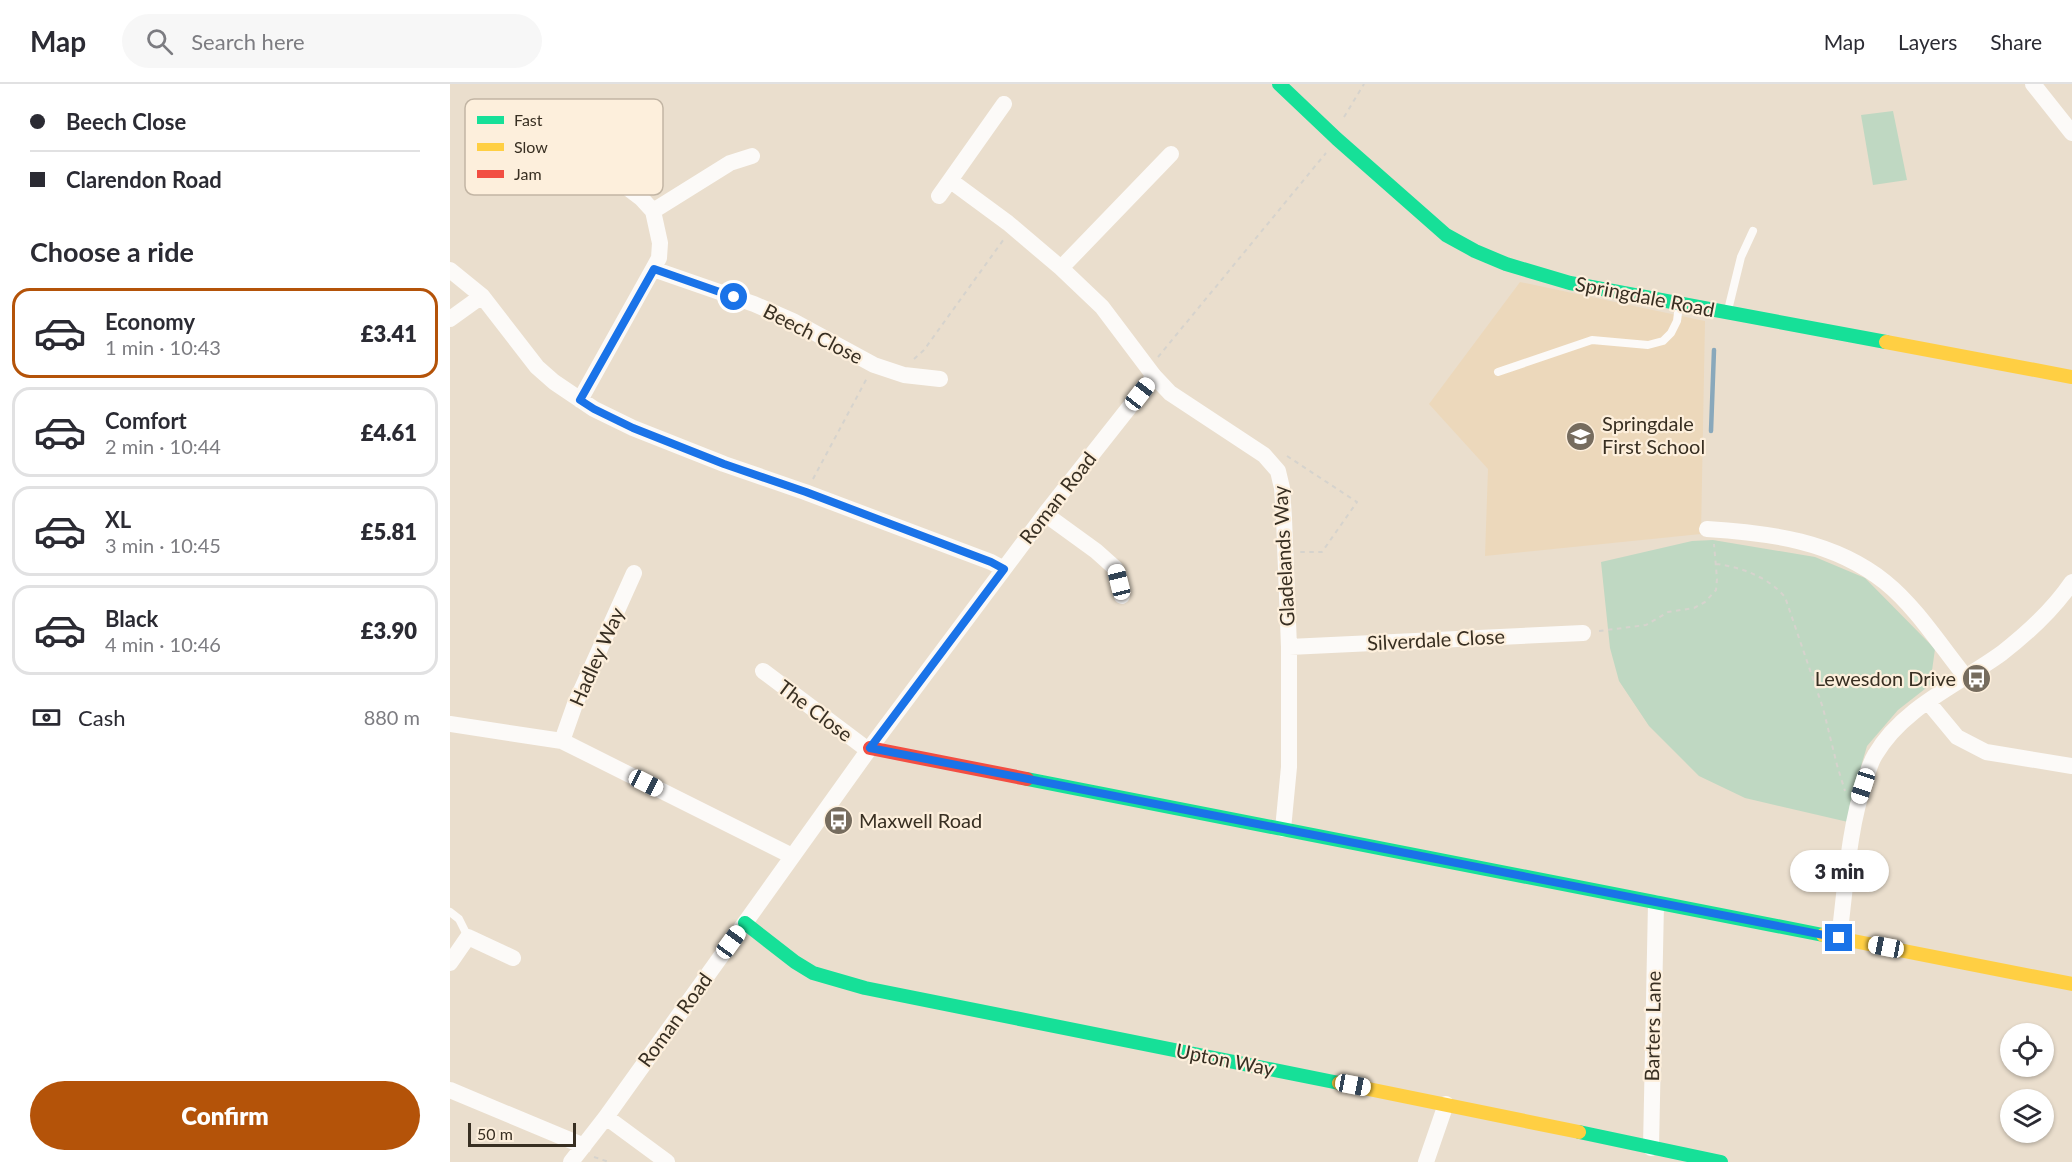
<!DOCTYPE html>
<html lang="en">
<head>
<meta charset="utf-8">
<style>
	:root { --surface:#fff; --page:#f7f7f7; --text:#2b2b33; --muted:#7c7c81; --line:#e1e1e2; --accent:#b45309 }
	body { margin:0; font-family:Lato,sans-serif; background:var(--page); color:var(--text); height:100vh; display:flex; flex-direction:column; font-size:22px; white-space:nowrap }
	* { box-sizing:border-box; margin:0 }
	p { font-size:20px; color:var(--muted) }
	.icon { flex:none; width:33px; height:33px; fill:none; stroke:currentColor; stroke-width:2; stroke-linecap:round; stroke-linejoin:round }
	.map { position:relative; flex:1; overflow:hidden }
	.drawer { display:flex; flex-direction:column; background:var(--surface); width:450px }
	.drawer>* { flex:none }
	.banner { display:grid; align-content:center; height:132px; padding:0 30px; background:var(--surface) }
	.fabs { position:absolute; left:1550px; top:939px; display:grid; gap:12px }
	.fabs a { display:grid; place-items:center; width:54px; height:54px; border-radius:50%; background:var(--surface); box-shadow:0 2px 4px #0004; font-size:30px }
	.scale { position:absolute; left:18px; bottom:15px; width:108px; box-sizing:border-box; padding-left:6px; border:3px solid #382f22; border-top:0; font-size:16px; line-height:21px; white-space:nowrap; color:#382f22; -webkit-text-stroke:4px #fdefdc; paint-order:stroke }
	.end { position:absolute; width:27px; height:27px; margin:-14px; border:8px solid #1a73e8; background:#fff; box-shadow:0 0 0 3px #fff }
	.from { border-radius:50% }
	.bubble { position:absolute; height:42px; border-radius:21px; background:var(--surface); box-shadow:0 2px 4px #0004; font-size:20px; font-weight:800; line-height:42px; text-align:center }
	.car { position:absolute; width:18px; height:36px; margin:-18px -9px; border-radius:8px; box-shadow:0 0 4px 2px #0007; background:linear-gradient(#fff 24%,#345 0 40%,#fff 0 76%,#345 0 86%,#fff 0) }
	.banner b { display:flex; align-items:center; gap:21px; height:57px; font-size:22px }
	.banner b+b { border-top:2px solid var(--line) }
	.banner i { width:15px; height:15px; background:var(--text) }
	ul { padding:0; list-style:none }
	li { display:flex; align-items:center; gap:18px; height:90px; margin:0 12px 9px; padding:0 18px; border:3px solid var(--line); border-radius:18px }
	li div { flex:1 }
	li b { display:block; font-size:22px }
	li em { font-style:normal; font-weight:800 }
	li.current { border-color:var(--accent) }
	li>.icon { width:54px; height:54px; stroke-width:1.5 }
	h2 { padding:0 30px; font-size:27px; line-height:72px }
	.pay { display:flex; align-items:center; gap:15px; height:66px; padding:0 30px; font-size:22px }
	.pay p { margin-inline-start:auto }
	.action { display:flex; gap:12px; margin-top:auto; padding:12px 30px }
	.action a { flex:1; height:69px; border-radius:36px; background:var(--accent); color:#fff; font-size:24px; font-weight:800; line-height:69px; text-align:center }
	header { display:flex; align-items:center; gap:36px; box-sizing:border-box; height:84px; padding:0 30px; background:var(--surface); border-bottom:2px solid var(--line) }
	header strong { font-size:28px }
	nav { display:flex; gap:33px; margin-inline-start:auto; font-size:21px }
	.search { width:420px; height:54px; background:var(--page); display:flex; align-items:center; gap:15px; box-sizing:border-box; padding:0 21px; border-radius:33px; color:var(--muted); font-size:22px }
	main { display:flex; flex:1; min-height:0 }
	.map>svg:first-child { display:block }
	.built { fill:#ecd8bb }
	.green { fill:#bfd8c2 }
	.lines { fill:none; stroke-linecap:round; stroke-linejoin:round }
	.stream { stroke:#89a8bb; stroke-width:4.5 }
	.path { stroke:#d6d3cd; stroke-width:2; stroke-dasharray:4.5 4.5; stroke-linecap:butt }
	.lane { stroke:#fcfaf8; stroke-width:8 }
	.street { stroke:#fcfaf8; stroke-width:16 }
	.fast { stroke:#16e098; stroke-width:14 }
	.slow { stroke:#ffcf43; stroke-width:14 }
	.jam { stroke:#f24e42; stroke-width:14 }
	.route { stroke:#1a73e8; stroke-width:8 }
	.labels { text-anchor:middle; stroke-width:4.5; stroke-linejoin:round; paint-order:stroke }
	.street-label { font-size:20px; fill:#382f22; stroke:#fdefdc }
	.poi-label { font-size:20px; fill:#382f22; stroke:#fdefdc; text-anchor:start }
	.key { fill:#fdefdc; stroke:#c2b5a4; stroke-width:1.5 }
	.key-label { font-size:16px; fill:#382f22 }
</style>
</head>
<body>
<header>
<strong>Map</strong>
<div class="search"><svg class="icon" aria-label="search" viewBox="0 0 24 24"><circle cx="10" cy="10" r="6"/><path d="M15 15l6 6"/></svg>Search here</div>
<nav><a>Map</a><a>Layers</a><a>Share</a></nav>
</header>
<main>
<section class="drawer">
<div class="banner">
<b><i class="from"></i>Beech Close</b>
<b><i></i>Clarendon Road</b>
</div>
<h2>Choose a ride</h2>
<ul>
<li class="current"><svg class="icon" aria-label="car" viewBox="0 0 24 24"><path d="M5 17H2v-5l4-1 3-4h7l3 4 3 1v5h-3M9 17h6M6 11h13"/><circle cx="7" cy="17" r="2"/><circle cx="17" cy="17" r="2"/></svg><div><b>Economy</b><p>1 min · 10:43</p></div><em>£3.41</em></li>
<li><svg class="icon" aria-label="car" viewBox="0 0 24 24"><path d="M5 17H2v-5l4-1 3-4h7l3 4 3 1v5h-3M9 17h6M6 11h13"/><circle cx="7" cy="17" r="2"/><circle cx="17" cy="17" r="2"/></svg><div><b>Comfort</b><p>2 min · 10:44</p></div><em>£4.61</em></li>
<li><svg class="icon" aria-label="car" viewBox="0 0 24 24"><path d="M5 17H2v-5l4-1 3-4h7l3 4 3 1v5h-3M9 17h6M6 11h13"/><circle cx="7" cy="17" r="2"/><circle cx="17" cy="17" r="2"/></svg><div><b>XL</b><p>3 min · 10:45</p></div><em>£5.81</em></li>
<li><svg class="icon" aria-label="car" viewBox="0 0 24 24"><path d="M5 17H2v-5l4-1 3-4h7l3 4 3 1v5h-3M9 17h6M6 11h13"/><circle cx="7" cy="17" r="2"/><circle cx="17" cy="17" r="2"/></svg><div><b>Black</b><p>4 min · 10:46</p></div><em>£3.90</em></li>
</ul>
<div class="pay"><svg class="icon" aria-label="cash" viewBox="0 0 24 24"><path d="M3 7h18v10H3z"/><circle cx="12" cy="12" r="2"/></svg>Cash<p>880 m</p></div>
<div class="action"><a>Confirm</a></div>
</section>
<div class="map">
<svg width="1622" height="1078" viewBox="0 0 1622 1078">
	<rect width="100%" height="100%" fill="#eadecd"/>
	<!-- built -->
	<path class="built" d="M1070 198 1255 237 1251 450 1035 472 1038 385 979 320Z"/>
	<!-- green -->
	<path class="green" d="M1443 27 1457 96 1423 101 1411 31Z
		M1263 456 1365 473 1415 494 1485 565 1480 601 1448 626 1417 662 1400 720 1398 738 1295 714 1249 692 1199 642 1169 597 1160 564 1151 478 1242 457Z"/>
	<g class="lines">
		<!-- stream -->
		<path class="stream" d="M1261 347 1264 266"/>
		<!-- path -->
		<path class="path" d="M894 33 914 0
			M708 273 876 69
			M464 275 474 266 554 155
			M837 372 907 418 872 468H850
			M363 395 417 294
			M1266 480C1291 483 1318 493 1335 513L1373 624 1387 681 1395 707
			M1149 547 1196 541 1218 528 1244 524 1255 518 1266 506 1267 495 1264 460
			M144 1073 159 1078"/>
		<!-- lane -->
		<path class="lane" d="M1278 226 1291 173 1303 147
			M1048 288 1142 256 1198 261 1213 257 1221 249 1227 237 1229 221
			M0 828 9 835 18 853"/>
		<!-- street -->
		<path class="street" d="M1583 0 1622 49
			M111 36 129 67 192 115 203 127 210 159 209 174 203 185 130 316
			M501 97 558 139 611 184 652 223 704 292 720 309 814 371 828 387 832 404 834 434 839 563V683L833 745
			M489 112 554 20
			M203 127 280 79 302 72
			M611 184 721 70
			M203 185 304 220 343 237 424 281 454 291 490 295
			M0 186 32 212 87 283 104 298 144 325 183 344 274 380 355 408 541 478 554 485
			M0 235 32 212
			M595 430 646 467 665 484 672 512
			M1257 445C1320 449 1384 457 1435 498 1466 523 1490 561 1515 592
			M839 563 1133 549
			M313 587 418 666
			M1478 618 1507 653 1536 668 1622 682
			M0 640 112 657 342 772
			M112 657 125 620 184 489
			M1389 854C1396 802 1398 746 1415 697 1418 688 1420 679 1425 671 1453 623 1508 601 1552 569 1579 548 1603 526 1622 498
			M0 879 18 853 63 874
			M0 1006 134 1062
			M156 1033 217 1078
			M1201 1064 1206 819
			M121 1078 156 1033 420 664 595 430 704 292
			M976 1078 996 1020"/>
		<!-- fast -->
		<path class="fast" d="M829 0 887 55 996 151 1025 167 1056 180 1120 199 1436 258
			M577 695 1373 851
			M295 839 345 878 363 889 415 904 889 999
			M1129 1048 1271 1078"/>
		<!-- slow -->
		<path class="slow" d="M1436 258 1622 293
			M1373 851 1622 900
			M889 999 1129 1048"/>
		<!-- jam -->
		<path class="jam" d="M420 664 577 695"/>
	</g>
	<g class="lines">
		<!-- route -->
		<path class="route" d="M284 213 204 185 130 316 144 325 183 344 274 380 356 408 541 478 554 485 420 664 1389 854"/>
	</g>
	<!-- icons -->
	<defs>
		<symbol id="school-disc" viewBox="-11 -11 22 22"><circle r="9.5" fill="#766c5e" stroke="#fdefdc"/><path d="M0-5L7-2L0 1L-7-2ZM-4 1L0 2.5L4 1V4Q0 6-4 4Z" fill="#fff"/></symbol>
		<symbol id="bus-disc" viewBox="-11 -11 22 22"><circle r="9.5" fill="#766c5e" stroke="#fdefdc"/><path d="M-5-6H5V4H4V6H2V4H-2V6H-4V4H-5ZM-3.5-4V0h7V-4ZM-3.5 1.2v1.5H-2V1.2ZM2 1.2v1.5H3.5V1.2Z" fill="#fff"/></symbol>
	</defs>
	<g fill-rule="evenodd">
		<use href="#school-disc" x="1114" y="336" width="33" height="33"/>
		<use href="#bus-disc" x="1510" y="578" width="33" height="33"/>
		<use href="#bus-disc" x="372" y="720" width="33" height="33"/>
	</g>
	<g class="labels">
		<!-- street labels -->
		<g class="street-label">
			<text transform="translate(1195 213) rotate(11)" y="7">Springdale Road</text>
			<text transform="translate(363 250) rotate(27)" y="7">Beech Close</text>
			<text transform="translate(608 414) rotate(-52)" y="7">Roman Road</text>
			<text transform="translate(834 472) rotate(-93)" y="7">Gladelands Way</text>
			<text transform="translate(986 556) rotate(-3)" y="7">Silverdale Close</text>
			<text transform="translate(147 573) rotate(-66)" y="7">Hadley Way</text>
			<text transform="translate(365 627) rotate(37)" y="7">The Close</text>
			<text transform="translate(225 936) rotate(-54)" y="7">Roman Road</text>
			<text transform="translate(1203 942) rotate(-89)" y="7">Barters Lane</text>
			<text transform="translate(775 976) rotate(11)" y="7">Upton Way</text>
		</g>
		<!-- poi labels -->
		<g class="poi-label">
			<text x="1152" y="347">Springdale<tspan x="1152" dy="23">First School</tspan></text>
			<text x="1506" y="602" text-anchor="end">Lewesdon Drive</text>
			<text x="409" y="744">Maxwell Road</text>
		</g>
	</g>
	<!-- legend -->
	<rect x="15" y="15" width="198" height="96" rx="9" class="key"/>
	<rect x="27" y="32" width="27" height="8" fill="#16e098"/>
	<rect x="27" y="59" width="27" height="8" fill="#ffcf43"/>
	<rect x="27" y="86" width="27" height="8" fill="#f24e42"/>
	<g class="key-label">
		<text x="64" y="42">Fast</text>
		<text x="64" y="69">Slow</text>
		<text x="64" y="96">Jam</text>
	</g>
</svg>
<div class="fabs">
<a><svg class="icon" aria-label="locate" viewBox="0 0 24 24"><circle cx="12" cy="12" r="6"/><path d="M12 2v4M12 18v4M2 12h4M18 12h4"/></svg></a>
<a><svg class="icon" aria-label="layers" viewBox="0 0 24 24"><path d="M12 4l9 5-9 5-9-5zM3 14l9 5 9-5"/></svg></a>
</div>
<div class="scale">50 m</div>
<i class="end from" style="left:284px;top:213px"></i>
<i class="end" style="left:1389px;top:854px"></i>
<div class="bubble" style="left:1340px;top:766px;width:99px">3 min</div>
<i class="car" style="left:690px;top:310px;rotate:38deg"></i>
<i class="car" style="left:669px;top:498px;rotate:346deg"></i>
<i class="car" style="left:196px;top:699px;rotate:117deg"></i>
<i class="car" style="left:1413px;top:702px;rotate:198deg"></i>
<i class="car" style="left:281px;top:858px;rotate:36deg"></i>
<i class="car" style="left:1436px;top:863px;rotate:281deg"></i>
<i class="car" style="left:903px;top:1001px;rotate:101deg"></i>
</div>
</main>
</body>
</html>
